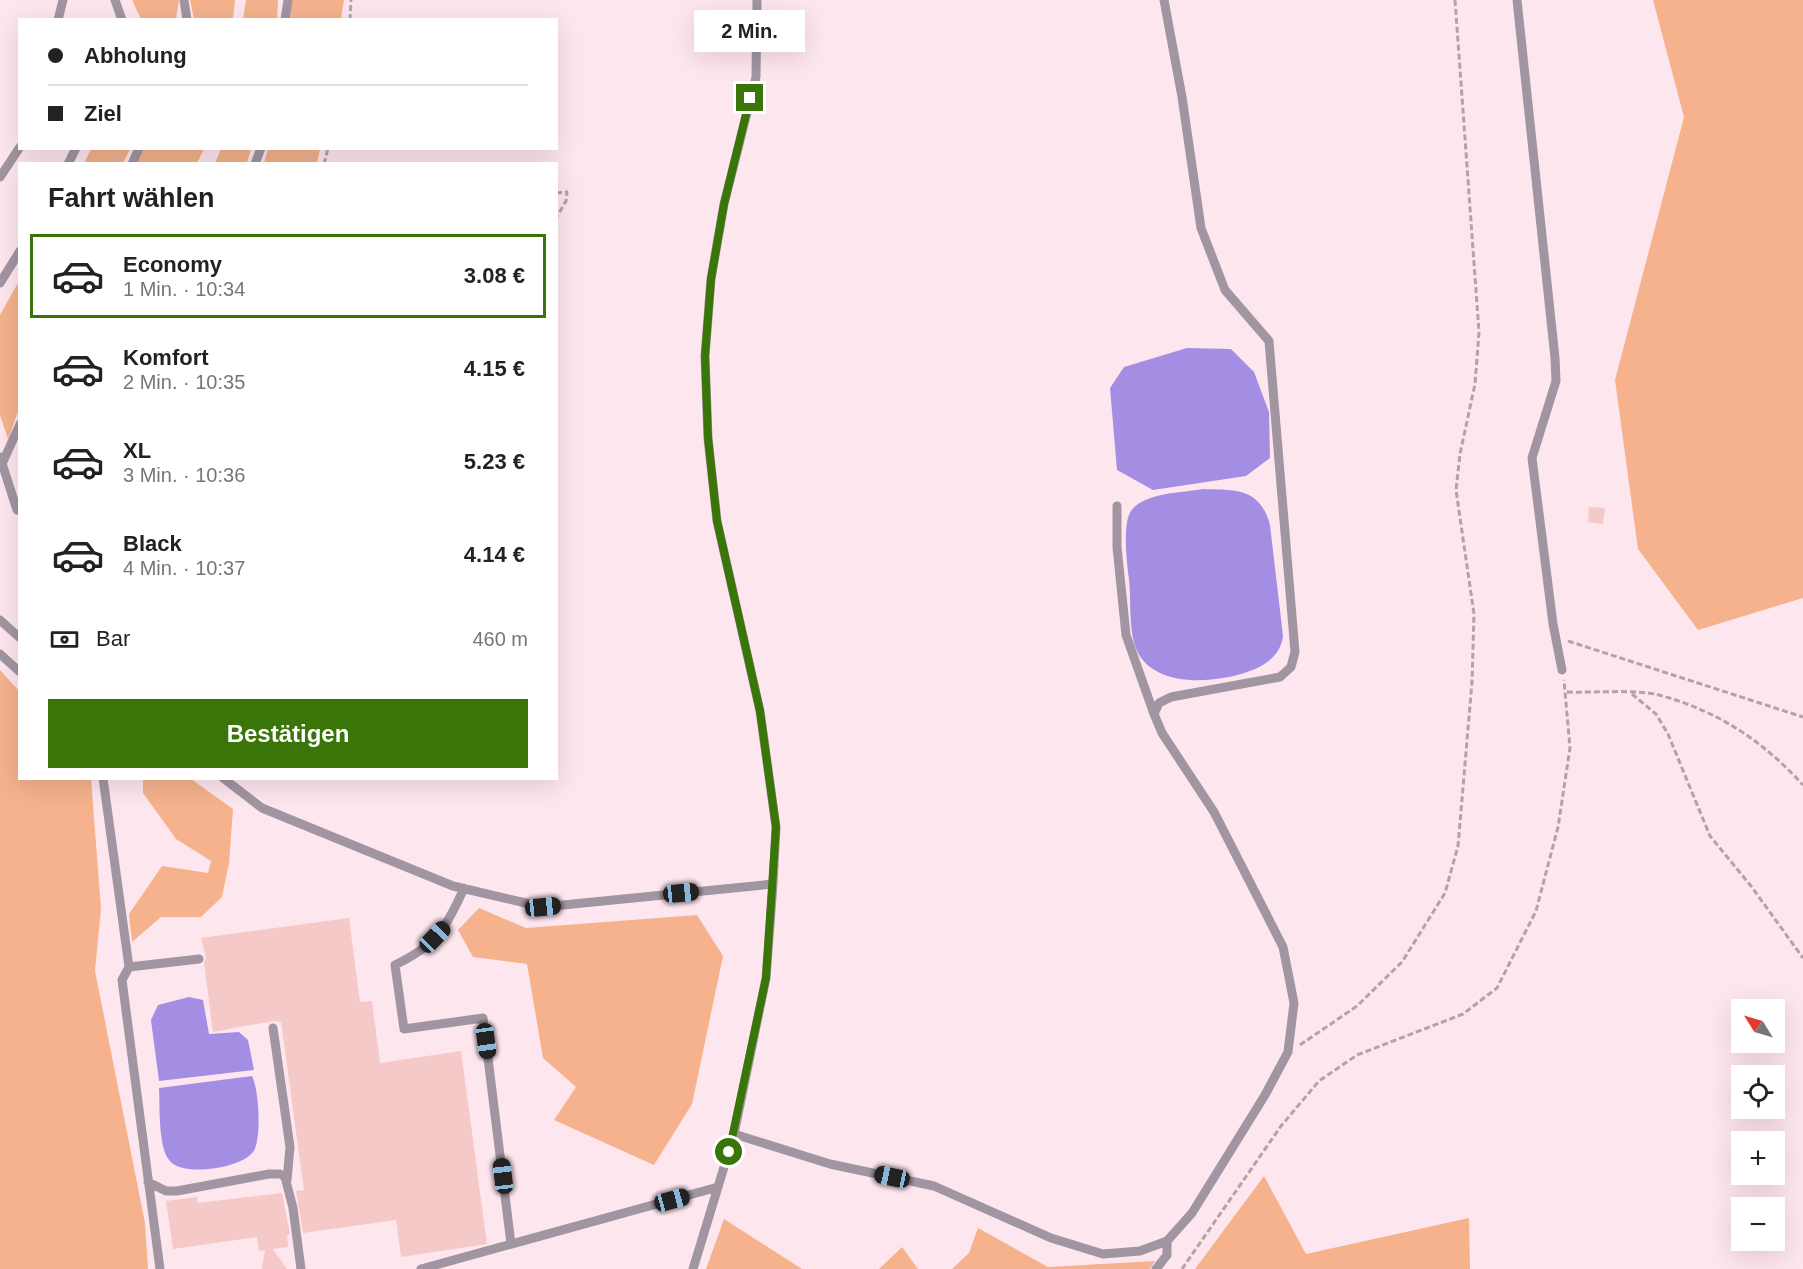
<!DOCTYPE html>
<html lang="de">
<head>
<meta charset="utf-8">
<style>
	:root { --surface:#fff; --page:#f6f6f6; --text:#222; --muted:#767676; --line:#e0e0e0; --accent:#397509 }
	body { margin:0; font-family:Arial,sans-serif; background:var(--page); color:var(--text); height:100vh; display:flex; flex-direction:column; font-size:22px; white-space:nowrap }
	* { box-sizing:border-box; margin:0 }
	p { font-size:20px; color:var(--muted) }
	.icon { flex:none; width:33px; height:33px; fill:none; stroke:currentColor; stroke-width:2; stroke-linecap:round; stroke-linejoin:round }
	.map { position:relative; flex:1; overflow:hidden }
	.panel { position:absolute; left:18px; top:162px; width:540px; height:618px; display:flex; flex-direction:column; background:var(--surface); border-radius:0px; box-shadow:0 6px 24px #0002 }
	.panel>* { flex:none }
	.hud { position:absolute; left:18px; top:18px; width:540px; height:132px; border-radius:0px; box-shadow:0 6px 24px #0002; display:grid; align-content:center; height:132px; padding:0 30px; background:var(--surface) }
	.needle { width:39px; rotate:307deg }
	.buttons { position:absolute; left:1731px; top:999px; display:grid; gap:12px }
	.buttons a { display:grid; place-items:center; width:54px; height:54px; border-radius:0px; background:var(--surface); box-shadow:0 6px 24px #0002; font-size:30px }
	.end { position:absolute; width:27px; height:27px; margin:-14px; border:8px solid #397509; background:#fff; box-shadow:0 0 0 3px #fff }
	.from { border-radius:50% }
	.bubble { position:absolute; height:42px; border-radius:0px; background:var(--surface); box-shadow:0 6px 24px #0002; font-size:20px; font-weight:700; line-height:42px; text-align:center }
	.car { position:absolute; width:18px; height:36px; margin:-18px -9px; border-radius:8px; box-shadow:0 0 4px 2px #0007; background:linear-gradient(#222 24%,#8ab4d8 0 40%,#222 0 76%,#8ab4d8 0 86%,#222 0) }
	.hud b { display:flex; align-items:center; gap:21px; height:57px; font-size:22px }
	.hud b+b { border-top:2px solid var(--line) }
	.hud i { width:15px; height:15px; background:var(--text) }
	ul { padding:0; list-style:none }
	li { display:flex; align-items:center; gap:18px; height:84px; margin:0 12px 9px; padding:0 18px; border:3px solid transparent; border-radius:0px }
	li div { flex:1 }
	li b { display:block; font-size:22px }
	li em { font-style:normal; font-weight:700 }
	li.selected { border-color:var(--accent) }
	li>.icon { width:54px; height:54px; stroke-width:1.5 }
	h2 { padding:0 30px; font-size:27px; line-height:72px }
	.pay { display:flex; align-items:center; gap:15px; height:66px; padding:0 30px; font-size:22px }
	.pay p { margin-inline-start:auto }
	.cta { display:flex; gap:12px; margin-top:auto; padding:12px 30px }
	.cta a { flex:1; height:69px; border-radius:0px; background:var(--accent); color:#fff; font-size:24px; font-weight:700; line-height:69px; text-align:center }
	.map>svg:first-child { display:block }
	.green { fill:#f5b28d }
	.water { fill:#a48ee4 }
	.building { fill:#f5c9c7 }
	.lines { fill:none; stroke-linecap:round; stroke-linejoin:round }
	.path { stroke:#b6a1a9; stroke-width:3; stroke-dasharray:6 3; stroke-linecap:butt }
	.lane { stroke:#a195a1; stroke-width:9 }
	.route { stroke:#397509; stroke-width:8 }
</style>
</head>
<body>
<div class="map">
<svg width="1803" height="1269" viewBox="0 0 1803 1269">
	<rect width="100%" height="100%" fill="#fee6ef"/>
	<!-- green -->
	<path class="green" d="M132 0H179L176 19H141Z
		M190 0H235L233 19H194Z
		M246 0H278L277 19H243Z
		M291 0H344L341 19 290 20Z
		M1653 0H1803V598L1698 630 1638 549 1615 380 1684 117Z
		M91 149V148L130 149 123 163H84Z
		M143 149H204L197 163 136 164Z
		M221 149V148L251 149 247 163H215Z
		M268 149V148L320 149 317 163H264Z
		M19 281V409L8 439 0 415V315Z
		M0 670 19 691 20 778 91 779 101 909 95 971 145 1223 148 1269H0Z
		M143 779H191L233 809 229 863 222 897 201 917H161L132 942 129 914 162 866 208 873 211 861 176 839 143 793Z
		M479 908 526 928 697 915 723 956 692 1104 654 1165 554 1120 576 1087 543 1058 527 964 473 957 458 930Z
		M1264 1176 1306 1254 1469 1218 1470 1269H1195Z
		M724 1219 802 1269H706Z
		M978 1228 1048 1267 1155 1261 1150 1269H952L969 1253Z
		M902 1247 918 1269H879Z"/>
	<!-- water -->
	<path class="water" d="M1187 348 1231 349 1254 372 1269 412 1270 458 1246 476 1153 490 1117 470 1110 388 1124 367Z
		M1203 489C1237 490 1260 488 1270 525L1283 636C1281 655 1265 666 1247 672 1213 684 1147 689 1134 643 1129 623 1131 600 1129 579 1127 564 1122 524 1131 511 1145 492 1182 493 1203 489Z
		M189 997 203 1000 209 1034 239 1032 248 1040 254 1070 159 1081 151 1020 158 1005Z
		M252 1076C259 1089 262 1141 253 1152 242 1168 181 1178 169 1160 158 1146 160 1107 159 1088Z"/>
	<!-- building -->
	<path class="building" d="M1589 507 1605 508 1603 524 1588 522Z
		M349 918 360 1002 372 1001 380 1063 461 1051 487 1244 401 1257 396 1220 303 1233 296 1191 304 1190 281 1022 273 1021 213 1032 204 963 206 958 201 938Z
		M282 1193 290 1234 287 1235 288 1247 273 1249 287 1269H262L265 1250 259 1251 257 1237 173 1249 166 1201 197 1197 198 1203Z"/>
	<g class="lines">
		<!-- path -->
		<path class="path" d="M350 20 351 0
			M324 164 328 148
			M556 193 567 192 566 201 556 218
			M1568 641 1803 717
			M1567 692C1592 693 1637 689 1659 695 1718 711 1763 741 1803 785
			M1632 694 1656 714 1668 734 1710 836 1751 886 1803 958
			M1300 1045 1357 1006 1402 962 1445 893 1458 846 1472 682 1474 614 1456 490 1460 454 1475 384 1479 332 1455 0
			M1182 1269 1281 1126 1319 1081 1357 1055 1463 1014 1497 988 1536 911 1558 827 1570 748 1564 680"/>
		<!-- lane -->
		<path class="lane" d="M115 0 122 20
			M184 0 187 20
			M1517 0 1555 358 1556 381 1532 458 1553 624 1562 670
			M58 20 63 0
			M285 20 288 0
			M68 164 76 148
			M132 164 139 148
			M255 164 261 148
			M0 177 20 147
			M0 283 20 251
			M0 457 17 510 20 511
			M2 464 20 424
			M1117 506V547L1126 635 1154 714
			M0 620 20 638
			M0 654 20 672
			M103 778 129 967 122 980 160 1269
			M223 778 262 808 453 886 543 907 773 884 776 827 760 711 717 521 708 438 705 356 711 279 724 204 756 77 757 0
			M464 888C446 929 436 945 395 965L404 1029 483 1018 511 1244
			M129 967 199 959
			M273 1028 290 1147 287 1180
			M734 1134 830 1164 934 1186 1051 1238 1103 1254 1140 1251 1167 1241 1192 1213 1265 1095 1288 1052 1294 1003 1283 947 1214 812 1162 733 1154 714 1159 703 1171 697 1280 677 1291 667 1295 652 1269 341 1225 290 1201 228 1182 97 1164 0
			M148 1182 166 1191H177L269 1174H280L285 1177 293 1208 301 1269
			M421 1269 718 1187 734 1134 766 978 773 884
			M693 1269 718 1187
			M1156 1269 1167 1255V1241"/>
	</g>
	<g class="lines">
		<!-- route -->
		<path class="route" d="M729 1152 766 978 776 827 760 711 717 521 708 438 705 356 711 279 724 204 750 98"/>
	</g>
</svg>
<div class="buttons">
<a><svg class="needle" viewBox="-14 -14 28 28"><path d="M0-13l5 13h-10z" fill="#e53935"/><path d="M0 13l5-13h-10z" fill="#767676"/></svg></a>
<a><svg class="icon" aria-label="locate" viewBox="0 0 24 24"><circle cx="12" cy="12" r="6"/><path d="M12 2v4M12 18v4M2 12h4M18 12h4"/></svg></a>
<a>+</a>
<a>−</a>
</div>
<i class="end from" style="left:729px;top:1152px"></i>
<i class="end" style="left:750px;top:98px"></i>
<div class="bubble" style="left:694px;top:10px;width:111px">2 Min.</div>
<i class="car" style="left:681px;top:893px;rotate:84deg"></i>
<i class="car" style="left:543px;top:907px;rotate:84deg"></i>
<i class="car" style="left:435px;top:937px;rotate:44deg"></i>
<i class="car" style="left:486px;top:1041px;rotate:172deg"></i>
<i class="car" style="left:503px;top:1176px;rotate:353deg"></i>
<i class="car" style="left:892px;top:1177px;rotate:282deg"></i>
<i class="car" style="left:672px;top:1200px;rotate:75deg"></i>
<div class="hud">
<b><i class="from"></i>Abholung</b>
<b><i></i>Ziel</b>
</div>
<section class="panel">
<h2>Fahrt wählen</h2>
<ul>
<li class="selected"><svg class="icon" aria-label="car" viewBox="0 0 24 24"><path d="M5 17H2v-5l4-1 3-4h7l3 4 3 1v5h-3M9 17h6M6 11h13"/><circle cx="7" cy="17" r="2"/><circle cx="17" cy="17" r="2"/></svg><div><b>Economy</b><p>1 Min. · 10:34</p></div><em>3.08 €</em></li>
<li><svg class="icon" aria-label="car" viewBox="0 0 24 24"><path d="M5 17H2v-5l4-1 3-4h7l3 4 3 1v5h-3M9 17h6M6 11h13"/><circle cx="7" cy="17" r="2"/><circle cx="17" cy="17" r="2"/></svg><div><b>Komfort</b><p>2 Min. · 10:35</p></div><em>4.15 €</em></li>
<li><svg class="icon" aria-label="car" viewBox="0 0 24 24"><path d="M5 17H2v-5l4-1 3-4h7l3 4 3 1v5h-3M9 17h6M6 11h13"/><circle cx="7" cy="17" r="2"/><circle cx="17" cy="17" r="2"/></svg><div><b>XL</b><p>3 Min. · 10:36</p></div><em>5.23 €</em></li>
<li><svg class="icon" aria-label="car" viewBox="0 0 24 24"><path d="M5 17H2v-5l4-1 3-4h7l3 4 3 1v5h-3M9 17h6M6 11h13"/><circle cx="7" cy="17" r="2"/><circle cx="17" cy="17" r="2"/></svg><div><b>Black</b><p>4 Min. · 10:37</p></div><em>4.14 €</em></li>
</ul>
<div class="pay"><svg class="icon" aria-label="cash" viewBox="0 0 24 24"><path d="M3 7h18v10H3z"/><circle cx="12" cy="12" r="2"/></svg>Bar<p>460 m</p></div>
<div class="cta"><a>Bestätigen</a></div>
</section>
</div>
</body>
</html>
